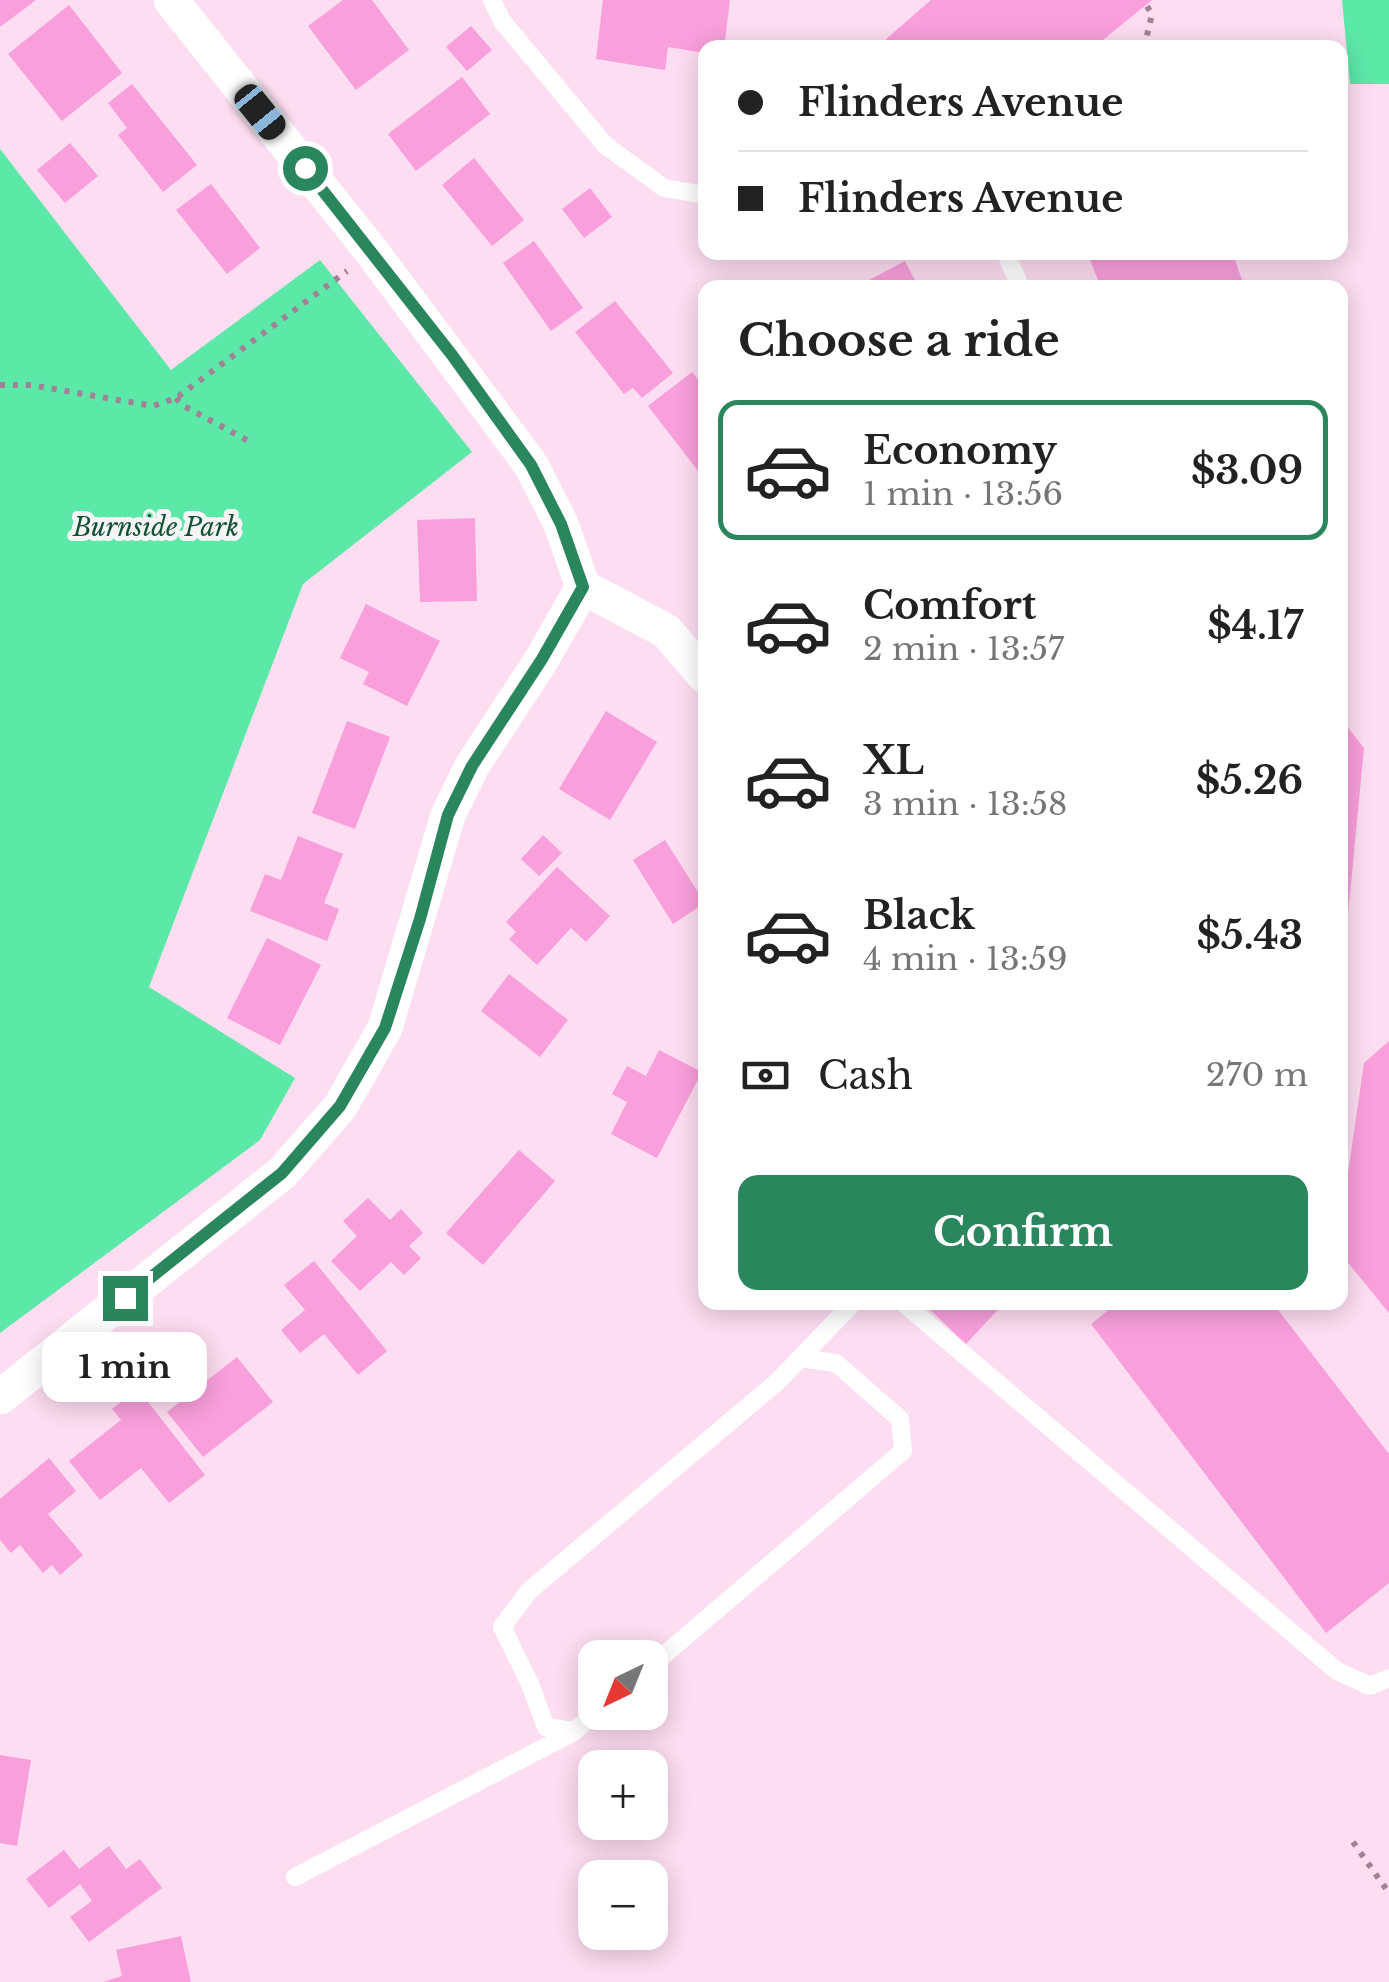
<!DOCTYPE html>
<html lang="en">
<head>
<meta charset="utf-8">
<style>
	:root { --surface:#fff; --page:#f2f2f2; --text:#222; --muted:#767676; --line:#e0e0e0; --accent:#2a865d }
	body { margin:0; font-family:"Libre Baskerville",serif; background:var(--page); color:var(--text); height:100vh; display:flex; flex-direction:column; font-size:38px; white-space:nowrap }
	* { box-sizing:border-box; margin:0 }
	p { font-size:32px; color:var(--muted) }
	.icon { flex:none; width:55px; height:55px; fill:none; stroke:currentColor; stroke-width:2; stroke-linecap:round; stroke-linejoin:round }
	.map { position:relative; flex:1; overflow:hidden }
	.drawer { position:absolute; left:698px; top:280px; width:650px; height:1030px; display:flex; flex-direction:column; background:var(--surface); border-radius:20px; box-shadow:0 5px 25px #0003 }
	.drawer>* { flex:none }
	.hud { position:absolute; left:698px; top:40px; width:650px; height:220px; border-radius:20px; box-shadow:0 5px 25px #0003; display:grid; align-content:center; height:220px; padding:0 40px; background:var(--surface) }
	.needle { width:65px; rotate:223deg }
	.fabs { position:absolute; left:578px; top:1640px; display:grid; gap:20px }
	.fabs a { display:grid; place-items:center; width:90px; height:90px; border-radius:20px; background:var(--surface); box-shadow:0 5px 25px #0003; font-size:50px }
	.end { position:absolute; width:45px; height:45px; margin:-22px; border:12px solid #2a865d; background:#fff; box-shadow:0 0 0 5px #fff }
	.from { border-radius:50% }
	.bubble { position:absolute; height:70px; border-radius:20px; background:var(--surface); box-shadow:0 5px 25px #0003; font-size:32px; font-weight:800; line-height:70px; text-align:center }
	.car { position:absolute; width:30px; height:60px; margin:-30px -15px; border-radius:12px; box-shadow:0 0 8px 2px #0007; background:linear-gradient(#222 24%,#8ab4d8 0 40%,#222 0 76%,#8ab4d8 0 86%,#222 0) }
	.hud b { display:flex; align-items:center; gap:35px; height:95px; font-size:38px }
	.hud b+b { border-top:2px solid var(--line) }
	.hud i { width:25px; height:25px; background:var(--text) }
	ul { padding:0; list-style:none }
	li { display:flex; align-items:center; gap:30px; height:140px; margin:0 20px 15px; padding:0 20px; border:5px solid transparent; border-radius:20px }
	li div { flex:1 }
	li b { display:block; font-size:38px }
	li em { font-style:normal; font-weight:800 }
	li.on { border-color:var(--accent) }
	li>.icon { width:90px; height:90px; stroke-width:1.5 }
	h2 { padding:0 40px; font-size:45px; line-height:120px }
	.pay { display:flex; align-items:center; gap:25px; height:110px; padding:0 40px; font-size:38px }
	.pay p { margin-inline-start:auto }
	.action { display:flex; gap:20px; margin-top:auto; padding:20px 40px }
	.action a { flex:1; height:115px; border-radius:20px; background:var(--accent); color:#fff; font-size:40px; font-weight:800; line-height:115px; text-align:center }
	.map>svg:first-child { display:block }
	.green { fill:#5ce8a7 }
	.building { fill:#f99fdc }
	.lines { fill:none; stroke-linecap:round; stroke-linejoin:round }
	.path { stroke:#a08195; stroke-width:6; stroke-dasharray:5 8; stroke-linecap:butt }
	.service { stroke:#fff; stroke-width:18 }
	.minor { stroke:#fff; stroke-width:35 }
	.route { stroke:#2a865d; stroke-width:12 }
	.labels { text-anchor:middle; stroke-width:10; stroke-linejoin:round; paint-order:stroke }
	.park-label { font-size:25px; font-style:italic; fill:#135136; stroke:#f5f5f5 }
</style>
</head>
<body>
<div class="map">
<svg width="1389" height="1982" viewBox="0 0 1389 1982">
	<rect width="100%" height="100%" fill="#fdddf1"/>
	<!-- green -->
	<path class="green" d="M1342 0H1389V84H1350Z
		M0 149 171 370 320 260 472 452 303 584 149 987 295 1078 260 1140 0 1333Z"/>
	<!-- building -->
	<path class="building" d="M0 0H36L0 27Z
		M343 0H372L409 50 356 90 308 26Z
		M603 0H730L724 48H705V53L668 47 665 70 596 59Z
		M931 0H1152L1093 48H876Z
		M69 5 122 73 62 121 8 54Z
		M471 26 492 50 467 71 446 47Z
		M462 77 490 114 416 171 388 134Z
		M132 84 197 165 163 192 118 135 127 128 108 103Z
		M70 143 98 176 65 203 37 170Z
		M474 158 524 220 492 246 442 185Z
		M211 184 260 248 227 274 176 210Z
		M590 188 612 217 584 238 562 209Z
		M534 241 583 308 551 331 503 263Z
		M1087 252H1232L1245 288H1101Z
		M905 261 919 288H870L867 281Z
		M615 301 673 373 642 398 633 388 624 394 575 332Z
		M692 372 705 388V474L702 476 648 406Z
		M475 518 477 601 420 602 417 520Z
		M366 604 440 641 407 706 363 684 369 672 340 658Z
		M606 711 657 742 610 820 559 789Z
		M1340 717 1364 748 1343 967H1340Z
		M347 721 390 737 355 829 312 813Z
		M543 835 562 853 539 876 521 859Z
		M298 836 343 854 324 903 339 909 327 941 250 911 265 874 281 880Z
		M665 840 705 903 673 924 633 860Z
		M557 867 610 916 586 942 571 928 537 965 509 939 516 932 506 922Z
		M267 938 321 965 280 1045 227 1018Z
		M509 974 568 1020 540 1057 481 1011Z
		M1389 1041V1313L1340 1253V1204L1344 1201 1364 1063Z
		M659 1050 702 1072 657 1158 611 1134 627 1102 612 1094 627 1066 646 1076Z
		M519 1150 555 1181 483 1265 446 1233Z
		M368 1198 390 1220 401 1209 423 1233 409 1246 421 1258 404 1275 391 1262 360 1291 331 1261 357 1236 343 1221Z
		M314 1261 387 1351 358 1375 324 1334 300 1353 281 1330 305 1310 284 1285Z
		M922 1302H1005L966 1344Z
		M1118 1302H1272L1389 1454V1583L1326 1633 1091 1324Z
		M237 1357 273 1402 203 1457 167 1412Z
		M138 1389 205 1475 169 1503 141 1468 100 1500 69 1461 121 1420 112 1409Z
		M49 1458 76 1491 48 1514 83 1555 60 1575 52 1565 43 1573 20 1545 11 1553 0 1540V1499Z
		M0 1755 31 1760 17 1846 0 1843Z
		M109 1846 126 1869 140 1859 162 1888 89 1942 70 1917 92 1901 80 1884 49 1908 26 1879 64 1850 79 1869Z
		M181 1936 191 1982H103L122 1976 116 1950Z"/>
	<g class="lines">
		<!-- path -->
		<path class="path" d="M1144 48 1152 14 1146 5
			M0 385H31L153 406 176 398 347 271
			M176 398 182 405 254 444
			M1353 1842 1389 1893"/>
		<!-- service -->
		<path class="service" d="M492 0 502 21 605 145 664 188 705 195
			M1005 252 1021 288
			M902 1302 1337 1671 1370 1686 1389 1678
			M650 1667 903 1451 900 1419 836 1363 800 1358
			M597 1712 574 1731 546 1727 530 1684 502 1627 529 1591 777 1382 854 1302
			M295 1877 574 1732"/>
		<!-- minor -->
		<path class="minor" d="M583 587 666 631 705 676
			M0 1397 282 1173 340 1107 385 1028 448 815 472 766 542 659 583 587 561 524 531 465 372 252 171 0"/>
	</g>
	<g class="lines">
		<!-- route -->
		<path class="route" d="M125 1298 282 1173 340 1106 385 1028 420 919 448 815 472 766 542 659 583 587 561 524 531 465 452 355 305 168"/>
	</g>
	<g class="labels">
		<!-- park labels -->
		<g class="park-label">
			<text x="156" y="536">Burnside Park</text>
		</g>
	</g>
</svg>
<div class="fabs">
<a><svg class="needle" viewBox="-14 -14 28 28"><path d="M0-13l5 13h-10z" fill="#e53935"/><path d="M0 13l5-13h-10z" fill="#767676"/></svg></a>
<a>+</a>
<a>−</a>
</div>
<i class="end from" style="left:305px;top:168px"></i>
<i class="end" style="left:125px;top:1298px"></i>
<div class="bubble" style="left:42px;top:1332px;width:165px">1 min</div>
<i class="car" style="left:260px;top:112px;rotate:141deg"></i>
<div class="hud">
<b><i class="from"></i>Flinders Avenue</b>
<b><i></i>Flinders Avenue</b>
</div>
<section class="drawer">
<h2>Choose a ride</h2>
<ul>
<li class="on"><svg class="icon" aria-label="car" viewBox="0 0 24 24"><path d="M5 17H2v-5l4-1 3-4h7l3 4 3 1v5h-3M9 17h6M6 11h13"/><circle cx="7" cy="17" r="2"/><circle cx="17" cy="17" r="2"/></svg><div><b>Economy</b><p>1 min · 13:56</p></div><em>$3.09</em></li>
<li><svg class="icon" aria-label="car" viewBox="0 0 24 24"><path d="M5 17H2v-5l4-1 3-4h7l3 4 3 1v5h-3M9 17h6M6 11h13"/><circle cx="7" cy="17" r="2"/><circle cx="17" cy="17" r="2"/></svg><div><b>Comfort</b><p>2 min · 13:57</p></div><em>$4.17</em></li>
<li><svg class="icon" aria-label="car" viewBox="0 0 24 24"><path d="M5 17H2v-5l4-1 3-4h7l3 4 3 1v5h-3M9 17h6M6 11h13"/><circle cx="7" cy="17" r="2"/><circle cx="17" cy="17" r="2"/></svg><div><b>XL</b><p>3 min · 13:58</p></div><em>$5.26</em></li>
<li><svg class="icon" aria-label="car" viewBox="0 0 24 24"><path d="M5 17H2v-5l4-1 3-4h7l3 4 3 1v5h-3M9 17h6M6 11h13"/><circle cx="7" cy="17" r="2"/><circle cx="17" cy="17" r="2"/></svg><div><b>Black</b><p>4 min · 13:59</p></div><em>$5.43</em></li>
</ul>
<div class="pay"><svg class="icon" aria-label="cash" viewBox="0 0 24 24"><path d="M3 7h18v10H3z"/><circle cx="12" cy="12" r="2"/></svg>Cash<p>270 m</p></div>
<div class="action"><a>Confirm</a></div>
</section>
</div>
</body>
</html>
